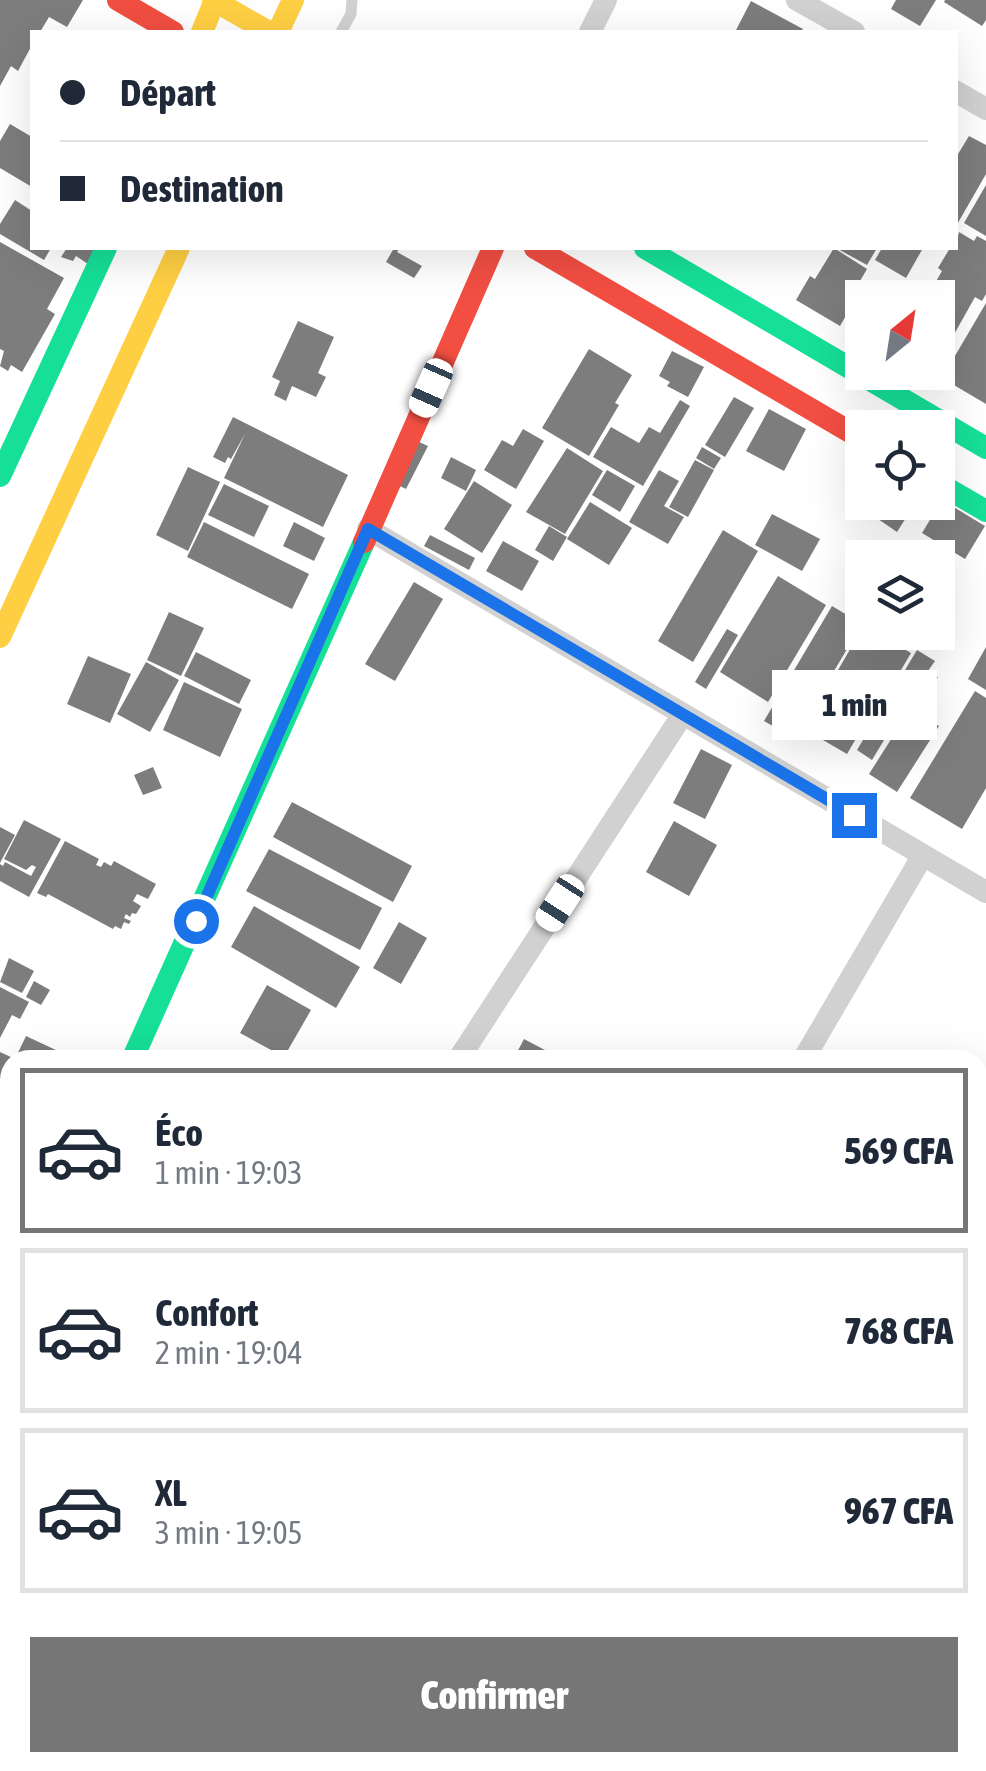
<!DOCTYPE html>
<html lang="fr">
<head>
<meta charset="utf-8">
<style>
	:root { --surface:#fff; --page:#f6f6f7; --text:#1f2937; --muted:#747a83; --line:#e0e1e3; --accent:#767676 }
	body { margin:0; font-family:"Asap Condensed",sans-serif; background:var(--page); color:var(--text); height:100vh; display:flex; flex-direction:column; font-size:38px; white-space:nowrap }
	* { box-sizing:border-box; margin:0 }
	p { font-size:32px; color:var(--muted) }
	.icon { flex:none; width:55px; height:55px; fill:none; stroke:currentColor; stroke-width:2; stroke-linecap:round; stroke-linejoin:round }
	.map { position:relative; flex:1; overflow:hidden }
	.panel { position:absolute; left:0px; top:1050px; width:988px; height:722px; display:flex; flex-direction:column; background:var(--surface); border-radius:30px 30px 0 0; box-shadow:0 10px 40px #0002 }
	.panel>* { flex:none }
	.hud { position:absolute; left:30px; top:30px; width:928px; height:220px; border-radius:0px; box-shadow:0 10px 40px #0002; display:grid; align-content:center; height:220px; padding:0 30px; background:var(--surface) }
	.needle { width:65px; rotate:30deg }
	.controls { position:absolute; left:845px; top:280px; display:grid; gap:20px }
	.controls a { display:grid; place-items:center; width:110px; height:110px; border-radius:0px; background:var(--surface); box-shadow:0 10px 40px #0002; font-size:50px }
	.end { position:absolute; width:45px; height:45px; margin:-22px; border:12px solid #1a73e8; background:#fff; box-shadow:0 0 0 5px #fff }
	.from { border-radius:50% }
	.bubble { position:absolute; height:70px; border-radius:0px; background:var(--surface); box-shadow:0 10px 40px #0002; font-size:32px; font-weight:800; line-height:70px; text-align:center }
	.car { position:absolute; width:30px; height:60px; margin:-30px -15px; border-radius:12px; box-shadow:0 0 8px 2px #0007; background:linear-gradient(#fff 24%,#345 0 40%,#fff 0 76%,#345 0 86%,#fff 0) }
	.hud b { display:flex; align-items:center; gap:35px; height:95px; font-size:38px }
	.hud b+b { border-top:2px solid var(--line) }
	.hud i { width:25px; height:25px; background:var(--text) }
	ul { padding:18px 0 0; list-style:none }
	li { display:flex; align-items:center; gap:30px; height:165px; margin:0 20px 15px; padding:0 10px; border:5px solid var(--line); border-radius:0px }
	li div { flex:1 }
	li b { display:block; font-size:38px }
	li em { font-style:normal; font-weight:800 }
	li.selected { border-color:var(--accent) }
	li>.icon { width:90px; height:90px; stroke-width:1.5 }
	.primary-button { display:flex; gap:20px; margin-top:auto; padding:20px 30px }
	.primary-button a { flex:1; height:115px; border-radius:0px; background:var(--accent); color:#fff; font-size:40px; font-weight:800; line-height:115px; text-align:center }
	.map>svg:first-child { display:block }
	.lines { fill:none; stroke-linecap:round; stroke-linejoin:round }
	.stream { stroke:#d4f0f2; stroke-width:9 }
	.building { fill:#7d7d7d }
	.lane { stroke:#d1d1d1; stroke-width:11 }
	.street { stroke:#d1d1d1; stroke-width:22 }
	.fast { stroke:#16e098; stroke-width:22 }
	.slow { stroke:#ffcf43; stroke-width:22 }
	.jam { stroke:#f24e42; stroke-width:22 }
	.route { stroke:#1a73e8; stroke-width:12 }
</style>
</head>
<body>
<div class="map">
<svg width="986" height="1771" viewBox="0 0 986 1771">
	<rect width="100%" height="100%" fill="#fff"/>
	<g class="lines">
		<!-- stream -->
		<path class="stream" d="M978 1362 986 1347
			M737 1771 742 1762"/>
	</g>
	<!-- building -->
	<path class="building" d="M0 0H83L67 27 49 17 40 32H32V45L18 71 11 66 0 86Z
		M896 0H936L920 26 891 9Z
		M945 0H986V20L982 26 944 2Z
		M751 1 803 29 801 32H735Z
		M10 124 32 137V187L0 168V141Z
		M969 136 986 145V174L955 228V159Z
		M986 185V236L964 223Z
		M15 200 32 211V248H51L44 260 0 234V224Z
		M959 232 974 241 977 236 986 241V294L982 301 975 297 938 363V298H920L926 287 931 290 942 271 938 268 950 248H955Z
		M0 242 64 278 47 309 55 314 22 372 11 365 8 371 0 366 4 351 0 349Z
		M67 248H94L91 266 76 256 73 261 61 257Z
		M394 248H400L397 252 422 266 414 278 386 262Z
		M834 248 867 269 846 305 851 307 840 326 796 300 810 276 815 279Z
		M836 248H877L867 265Z
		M882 248H923L906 278 875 260Z
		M986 303V404L942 378Z
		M298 321 334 337 318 373 326 377 316 397 292 386 286 401 274 395 280 381 272 377Z
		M589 349 632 375 615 403 619 405 589 456 542 428Z
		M672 351 704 367 688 397 667 386 670 382 659 376Z
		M734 397 754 408 725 457 705 445Z
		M680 400 690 406 643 486 593 457 611 427 639 443 649 427 660 433Z
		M769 409 806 429 784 471 746 451Z
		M233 417 348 475 323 527 224 478 245 434 231 459 228 457 225 463 213 457Z
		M523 429 544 441 516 489 484 470 502 440 513 446Z
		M406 436 428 446 406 489 385 479Z
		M702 447 721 458 714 469 696 458Z
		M567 448 603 471 565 534 526 512Z
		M451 457 476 470 466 491 441 478Z
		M695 460 714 470 688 517 669 507Z
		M188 467 220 482 188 551 156 535Z
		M607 470 635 486 620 512 592 495Z
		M659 470 679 481 664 506 684 517 668 544 629 522Z
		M474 481 512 505 482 553 444 529Z
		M224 484 269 506 254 537 208 515Z
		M942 500 985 526 965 559 922 533Z
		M590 502 632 528 609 565 567 539Z
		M888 502H916L897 532 878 519Z
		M772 514 820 539 802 571 755 545Z
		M204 522 309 574 292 609 187 557Z
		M294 522 325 538 314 561 283 546Z
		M549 526 567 537 553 561 535 550Z
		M723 530 758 551 693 662 658 641Z
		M430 535 475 558 469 570 424 546Z
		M503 541 539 561 522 591 486 571Z
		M923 545 954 565 938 589V558H915Z
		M778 576 826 605 768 702 720 672Z
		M414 582 443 599 395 681 365 664Z
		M832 606 862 624 794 738 764 721Z
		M169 612 204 628 181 676 147 660Z
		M727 629 738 635 706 689 695 682Z
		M860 632H875L911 653 891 687 887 686 847 754 804 729Z
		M883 632H914L906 646Z
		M986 647V690L968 679Z
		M917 650 935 661 928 671 938 677 918 709 907 702 872 760 857 750Z
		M196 652 251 680 239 704 184 676Z
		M88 656 131 674 110 723 67 704Z
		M146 662 179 680 150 732 117 714Z
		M184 682 242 709 220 757 163 730Z
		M975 691 986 698V788L962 829 910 798Z
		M911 708 939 726 897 792 869 774Z
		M701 749 732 765 705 819 673 803Z
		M153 767 162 788 143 795 134 775Z
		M292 802 412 866 393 902 273 837Z
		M24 820 61 839 29 897 0 881V864L3 866 5 862 31 876 36 867 32 865 26 870 4 859Z
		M674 821 717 845 689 896 646 872Z
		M0 827 15 835 0 863Z
		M65 841 99 859 96 865 101 867 104 862 111 866 114 861 156 884 148 899 137 894 133 901 141 906 136 914 132 913 130 917 126 914 124 918 131 921 129 924 124 922 121 929 115 926 113 929 48 894 46 897 37 893Z
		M269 849 382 908 360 950 246 891Z
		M254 906 360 967 336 1008 231 947Z
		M399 922 427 938 401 984 373 968Z
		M9 958 34 971 22 993 0 982Z
		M34 981 50 990 41 1005 26 997Z
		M267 985 311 1010 284 1057 240 1033Z
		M0 987 29 1002 20 1019 12 1015 0 1038Z
		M26 1036 58 1051 54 1060H10L0 1083V1052L15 1059Z
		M524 1039 564 1060H513Z
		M986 1068V1107L978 1102V1082Z
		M986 1447V1487L978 1483V1462Z
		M978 1490 986 1495V1576L978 1571Z
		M978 1650 986 1655V1701L978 1716Z
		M503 1762H519L533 1771H498Z
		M816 1762H898L893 1771H832Z
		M900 1762H950L965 1771H895Z"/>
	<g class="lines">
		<!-- lane -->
		<path class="lane" d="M341 32 351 14 352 0"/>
		<!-- street -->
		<path class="street" d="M797 0 854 32
			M590 32 606 0
			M955 91 986 109
			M368 529 986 892
			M458 1060 683 714
			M803 1060 923 855
			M0 1153 10 1157
			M0 1470 10 1475
			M978 1605 986 1610
			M632 1762 648 1771
			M389 1771 394 1762"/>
		<!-- fast -->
		<path class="fast" d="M645 248 986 448
			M0 476 106 248
			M938 483 986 511
			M132 1060 364 542"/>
		<!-- slow -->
		<path class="slow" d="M213 0 269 32
			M202 32 215 0
			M278 32 293 0
			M0 637 179 248
			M978 1309 986 1295
			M703 1771 708 1762
			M763 1771 768 1762"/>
		<!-- jam -->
		<path class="jam" d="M118 0 173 32
			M535 248 862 439
			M364 542 493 248
			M978 1412 986 1397"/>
	</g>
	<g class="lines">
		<!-- route -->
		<path class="route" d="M196 921 368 529 854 815"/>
	</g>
</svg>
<div class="controls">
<a><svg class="needle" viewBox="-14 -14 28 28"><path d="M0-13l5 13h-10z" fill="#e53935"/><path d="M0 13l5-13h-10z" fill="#747a83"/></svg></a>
<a><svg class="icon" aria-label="locate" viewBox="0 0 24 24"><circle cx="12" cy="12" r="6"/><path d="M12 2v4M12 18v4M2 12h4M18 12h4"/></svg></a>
<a><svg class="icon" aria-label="layers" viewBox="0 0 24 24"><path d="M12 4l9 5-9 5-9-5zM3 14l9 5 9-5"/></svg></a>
</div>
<i class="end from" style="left:196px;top:921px"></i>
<i class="end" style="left:854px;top:815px"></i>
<div class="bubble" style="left:772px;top:670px;width:165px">1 min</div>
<i class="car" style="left:431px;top:388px;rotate:204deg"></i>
<i class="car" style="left:560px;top:903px;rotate:213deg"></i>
<div class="hud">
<b><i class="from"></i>Départ</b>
<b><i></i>Destination</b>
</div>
<section class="panel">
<ul>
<li class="selected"><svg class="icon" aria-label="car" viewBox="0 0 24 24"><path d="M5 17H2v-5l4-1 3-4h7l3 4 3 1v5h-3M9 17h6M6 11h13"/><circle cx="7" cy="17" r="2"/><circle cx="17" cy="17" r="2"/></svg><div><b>Éco</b><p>1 min · 19:03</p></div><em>569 CFA</em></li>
<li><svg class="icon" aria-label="car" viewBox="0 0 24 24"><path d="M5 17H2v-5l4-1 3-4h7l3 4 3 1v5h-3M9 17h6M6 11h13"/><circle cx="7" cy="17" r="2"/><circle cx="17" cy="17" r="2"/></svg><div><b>Confort</b><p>2 min · 19:04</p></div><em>768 CFA</em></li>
<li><svg class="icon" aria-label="car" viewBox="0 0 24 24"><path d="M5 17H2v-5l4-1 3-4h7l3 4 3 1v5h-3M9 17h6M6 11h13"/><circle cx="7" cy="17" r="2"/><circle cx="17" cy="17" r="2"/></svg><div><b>XL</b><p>3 min · 19:05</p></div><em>967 CFA</em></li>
</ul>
<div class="primary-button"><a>Confirmer</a></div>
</section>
</div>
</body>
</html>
